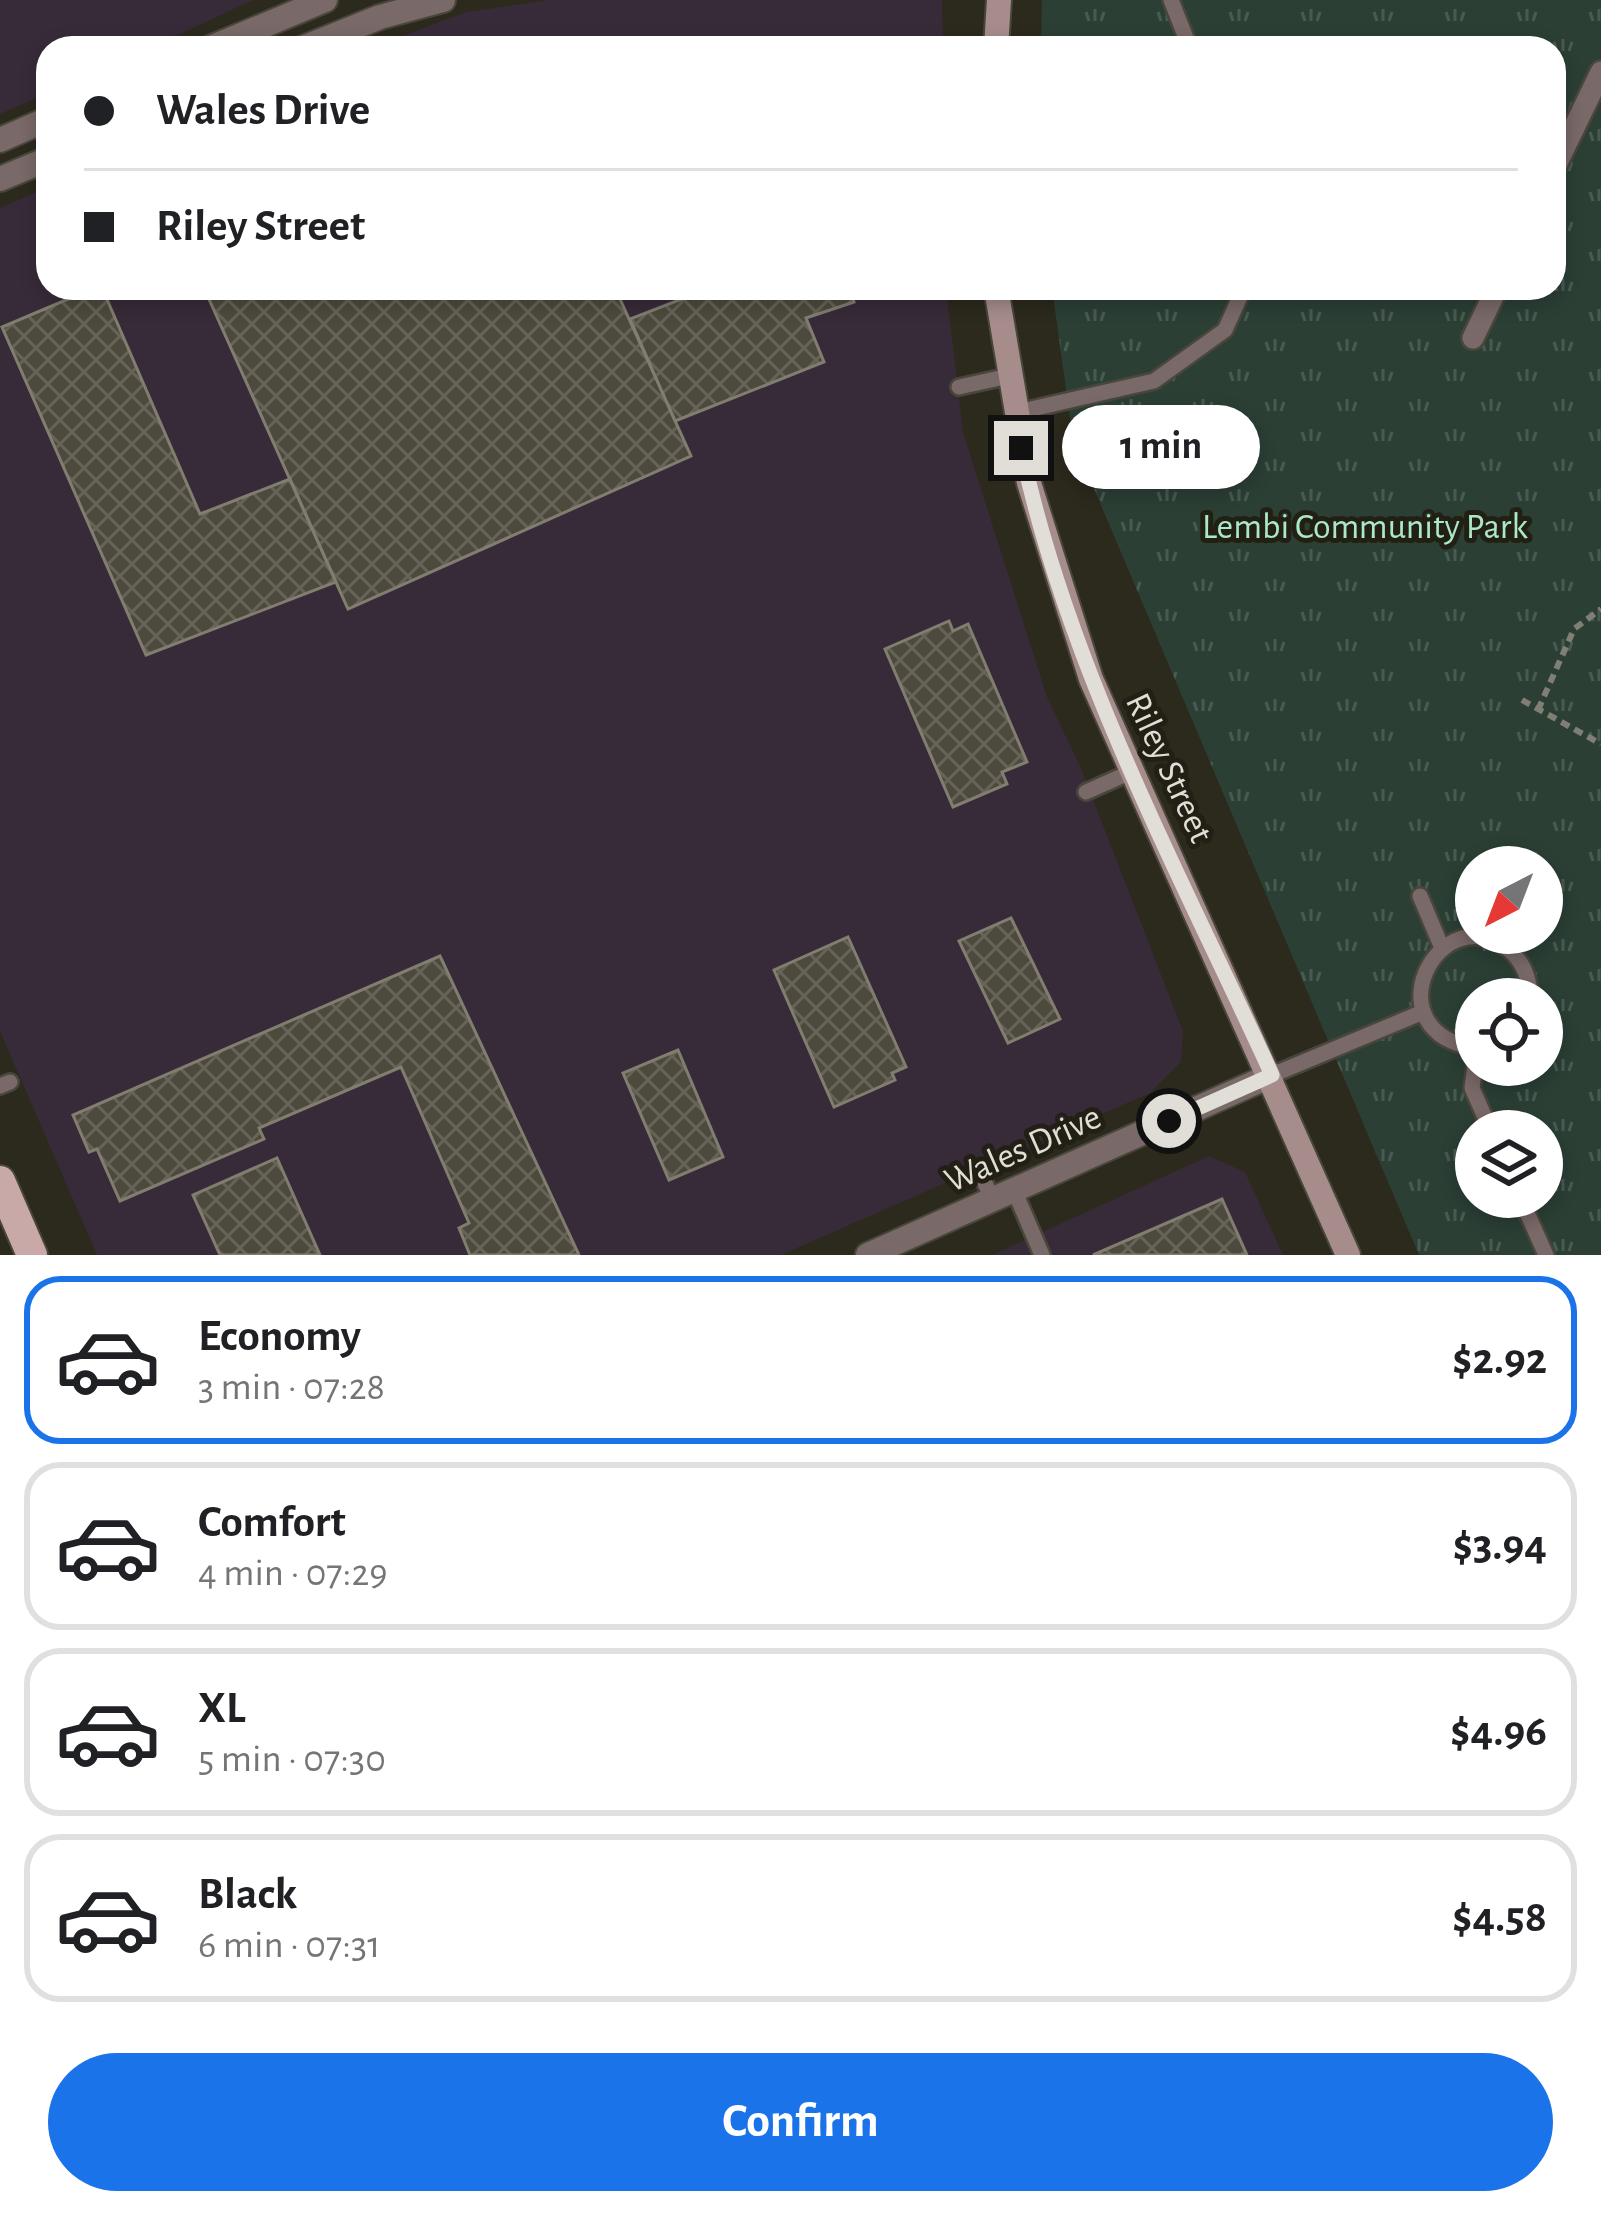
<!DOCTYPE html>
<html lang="en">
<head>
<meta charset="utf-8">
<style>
	:root { --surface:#fff; --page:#f6f6f6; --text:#202124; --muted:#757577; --line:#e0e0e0; --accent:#1a73e8 }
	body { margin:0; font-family:"Alegreya Sans",sans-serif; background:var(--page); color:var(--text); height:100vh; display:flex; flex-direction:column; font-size:45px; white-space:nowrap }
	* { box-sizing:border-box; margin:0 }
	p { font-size:39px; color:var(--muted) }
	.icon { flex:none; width:66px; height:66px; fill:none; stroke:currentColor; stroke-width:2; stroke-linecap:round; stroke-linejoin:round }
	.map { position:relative; height:1255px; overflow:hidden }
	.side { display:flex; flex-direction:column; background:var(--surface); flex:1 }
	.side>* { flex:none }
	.banner { position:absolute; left:36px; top:36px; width:1530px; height:264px; border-radius:36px; box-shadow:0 6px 18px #0003; display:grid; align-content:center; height:264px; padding:0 48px; background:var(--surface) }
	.needle { width:78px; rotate:222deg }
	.fabs { position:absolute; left:1455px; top:846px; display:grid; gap:24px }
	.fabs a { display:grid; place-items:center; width:108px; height:108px; border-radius:50%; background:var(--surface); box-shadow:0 6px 18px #0003; font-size:60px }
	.end { position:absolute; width:54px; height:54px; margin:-27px; border:15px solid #e0ded7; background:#111; box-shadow:0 0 0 6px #111 }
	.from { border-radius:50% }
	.bubble { position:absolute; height:84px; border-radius:42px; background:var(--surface); box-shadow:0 6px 18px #0003; font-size:39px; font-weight:600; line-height:84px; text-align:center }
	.banner b { display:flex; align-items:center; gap:42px; height:114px; font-size:45px }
	.banner b+b { border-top:3px solid var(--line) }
	.banner i { width:30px; height:30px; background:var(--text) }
	ul { padding:21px 0 0; list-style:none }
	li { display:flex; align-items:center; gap:36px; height:168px; margin:0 24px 18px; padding:0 24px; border:6px solid var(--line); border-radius:36px }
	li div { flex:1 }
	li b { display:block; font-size:45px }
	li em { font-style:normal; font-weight:600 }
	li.active { border-color:var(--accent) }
	li>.icon { width:108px; height:108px; stroke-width:1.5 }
	.primary-button { display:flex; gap:24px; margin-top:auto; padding:24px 48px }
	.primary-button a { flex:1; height:138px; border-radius:72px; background:var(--accent); color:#fff; font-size:48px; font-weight:600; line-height:138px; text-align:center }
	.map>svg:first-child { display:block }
	.commercial { fill:#382b39 }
	.park { fill:url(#park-tufts); fill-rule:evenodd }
	.building { fill:url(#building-cross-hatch); stroke:#817e70; stroke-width:3 }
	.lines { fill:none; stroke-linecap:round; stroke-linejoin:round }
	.service-casing { stroke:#49463b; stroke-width:20 }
	.pedestrian-casing { stroke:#49463b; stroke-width:26 }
	.minor-casing { stroke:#49463b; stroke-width:28 }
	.secondary-casing { stroke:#49463b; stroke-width:28 }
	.primary-casing { stroke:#49463b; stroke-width:34 }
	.path { stroke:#817e75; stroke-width:6; stroke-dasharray:9 6; stroke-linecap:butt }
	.service { stroke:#796968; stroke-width:15 }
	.pedestrian { stroke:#796968; stroke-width:21 }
	.minor { stroke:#796968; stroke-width:24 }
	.secondary { stroke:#a68d8c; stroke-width:24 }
	.primary { stroke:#c9a9a8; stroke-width:30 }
	.route { stroke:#e0ded7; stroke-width:15 }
	.labels { text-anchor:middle; stroke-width:10; stroke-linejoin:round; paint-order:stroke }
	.park-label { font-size:36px; fill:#abe8c9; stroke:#221f14 }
	.street-label { font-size:36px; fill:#e0ded7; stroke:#221f14 }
</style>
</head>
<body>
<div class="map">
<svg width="1601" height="1255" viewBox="0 0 1601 1255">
	<defs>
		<pattern id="park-tufts" width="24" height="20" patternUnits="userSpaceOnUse" patternTransform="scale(3)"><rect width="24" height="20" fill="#2b3f35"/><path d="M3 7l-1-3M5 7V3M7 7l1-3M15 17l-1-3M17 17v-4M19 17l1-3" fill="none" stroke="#495a52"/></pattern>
		<pattern id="building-cross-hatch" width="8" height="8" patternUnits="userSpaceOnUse" patternTransform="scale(3)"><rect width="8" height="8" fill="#4d4a3d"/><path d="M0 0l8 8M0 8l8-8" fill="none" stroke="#666458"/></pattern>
	</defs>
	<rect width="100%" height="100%" fill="#2c291d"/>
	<!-- commercial -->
	<path class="commercial" d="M0 0H253L150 48H48V93L0 114Z
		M549 0H942L943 48H371L466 12Z
		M48 187V288H946L963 432 1047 697 1080 766 1183 1031 1181 1062 1150 1093 781 1255H97L0 1031V208Z
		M1209 1156 1245 1172 1283 1255H992Z"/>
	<!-- park -->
	<path class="park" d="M1042 0H1601V1255H1419L1073 439 1052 288H1554V48H1041ZM1476 867H1542V933H1476ZM1476 999H1542V1065H1476ZM1476 1131H1542V1197H1476Z"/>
	<!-- building -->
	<path class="building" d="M94 288H102L200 514 290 479 336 582 146 655 2 327Z
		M204 288H615L691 456 348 609Z
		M710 288H849L854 302 806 318 824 362 675 421 630 319Z
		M949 621 953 631 968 624 1027 762 1002 772 1007 784 953 807 885 649Z
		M1011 918 1060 1019 1008 1043 959 941Z
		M848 937 906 1067 892 1073 895 1080 834 1107 774 970Z
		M440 956 579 1255H470L459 1228 469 1223 401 1067 259 1128 264 1139 120 1201 97 1149 89 1152 73 1115Z
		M678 1050 723 1157 669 1180 623 1073Z
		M277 1158 320 1255H220L193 1195Z
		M1222 1199 1247 1255H1093Z"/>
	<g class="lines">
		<defs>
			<path id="service" d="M1171 0 1190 48
				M959 387 1009 376
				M1014 413 1154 381 1225 330 1244 288
				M1086 792 1133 771
				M1420 896 1442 948
				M1476 1048C1370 1033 1437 895 1508 949 1524 962 1530 979 1530 999
				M1476 1058 1472 1088 1491 1131
				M1272 1075 1423 1012
				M0 1086 10 1082
				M980 1172 992 1199
				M1014 1190 1042 1255
				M1520 1197 1546 1255"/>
			<path id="pedestrian" d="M1554 169 1601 72
				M1473 338 1497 288"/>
			<path id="minor" d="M210 48 325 0
				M303 48 380 17 443 0
				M0 140 48 119
				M0 179 48 159
				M868 1255 1272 1075"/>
			<path id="secondary" d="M996 48 999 0
				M996 288 1029 483 1091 679 1348 1255"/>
			<path id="primary" d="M0 1181 32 1255"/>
		</defs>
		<!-- service casing -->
		<use href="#service" class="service-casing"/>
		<!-- pedestrian casing -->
		<use href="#pedestrian" class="pedestrian-casing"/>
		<!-- minor casing -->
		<use href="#minor" class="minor-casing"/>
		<!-- secondary casing -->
		<use href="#secondary" class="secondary-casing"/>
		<!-- primary casing -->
		<use href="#primary" class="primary-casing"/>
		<!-- path -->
		<path class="path" d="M1522 700 1601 744
			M1538 710 1574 629 1601 609"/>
		<!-- service -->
		<use href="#service" class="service"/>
		<!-- pedestrian -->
		<use href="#pedestrian" class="pedestrian"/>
		<!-- minor -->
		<use href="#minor" class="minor"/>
		<!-- secondary -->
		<use href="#secondary" class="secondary"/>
		<!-- primary -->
		<use href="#primary" class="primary"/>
	</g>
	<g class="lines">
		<!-- route -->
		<path class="route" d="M1021 448C1068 669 1179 871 1272 1075L1169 1121"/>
	</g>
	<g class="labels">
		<!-- park labels -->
		<g class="park-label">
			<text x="1365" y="538">Lembi Community Park</text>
		</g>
		<!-- street labels -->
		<g class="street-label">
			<text transform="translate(1171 767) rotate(65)" y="13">Riley Street</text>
			<text transform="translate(1022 1147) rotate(-24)" y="13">Wales Drive</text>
		</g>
	</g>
</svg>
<div class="fabs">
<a><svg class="needle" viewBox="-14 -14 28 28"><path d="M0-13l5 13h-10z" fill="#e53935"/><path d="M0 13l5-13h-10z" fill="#757577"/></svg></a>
<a><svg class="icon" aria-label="locate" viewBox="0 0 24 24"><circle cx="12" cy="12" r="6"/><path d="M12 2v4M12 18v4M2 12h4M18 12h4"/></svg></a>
<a><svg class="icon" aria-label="layers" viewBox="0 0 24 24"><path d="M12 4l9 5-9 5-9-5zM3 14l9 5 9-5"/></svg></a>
</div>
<i class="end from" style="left:1169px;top:1121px"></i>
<i class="end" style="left:1021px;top:448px"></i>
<div class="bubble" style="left:1062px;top:405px;width:198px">1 min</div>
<div class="banner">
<b><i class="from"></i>Wales Drive</b>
<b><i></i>Riley Street</b>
</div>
</div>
<section class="side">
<ul>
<li class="active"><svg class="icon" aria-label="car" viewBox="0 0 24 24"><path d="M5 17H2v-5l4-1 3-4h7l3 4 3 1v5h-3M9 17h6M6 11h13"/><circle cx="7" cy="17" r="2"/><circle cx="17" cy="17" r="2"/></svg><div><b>Economy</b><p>3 min · 07:28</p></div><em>$2.92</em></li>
<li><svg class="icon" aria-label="car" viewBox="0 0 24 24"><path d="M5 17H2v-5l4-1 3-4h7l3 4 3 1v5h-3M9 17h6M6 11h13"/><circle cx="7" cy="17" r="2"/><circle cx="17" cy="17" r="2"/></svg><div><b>Comfort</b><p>4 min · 07:29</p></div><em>$3.94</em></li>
<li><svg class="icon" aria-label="car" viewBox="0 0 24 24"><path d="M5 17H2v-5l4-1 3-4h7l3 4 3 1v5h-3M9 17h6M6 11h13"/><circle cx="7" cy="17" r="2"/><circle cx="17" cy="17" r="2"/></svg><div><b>XL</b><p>5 min · 07:30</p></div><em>$4.96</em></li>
<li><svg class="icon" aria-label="car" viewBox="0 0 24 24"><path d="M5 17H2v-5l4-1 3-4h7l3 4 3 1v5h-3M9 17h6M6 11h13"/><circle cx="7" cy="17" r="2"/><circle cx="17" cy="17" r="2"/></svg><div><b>Black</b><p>6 min · 07:31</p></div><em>$4.58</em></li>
</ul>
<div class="primary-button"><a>Confirm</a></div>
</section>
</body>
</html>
